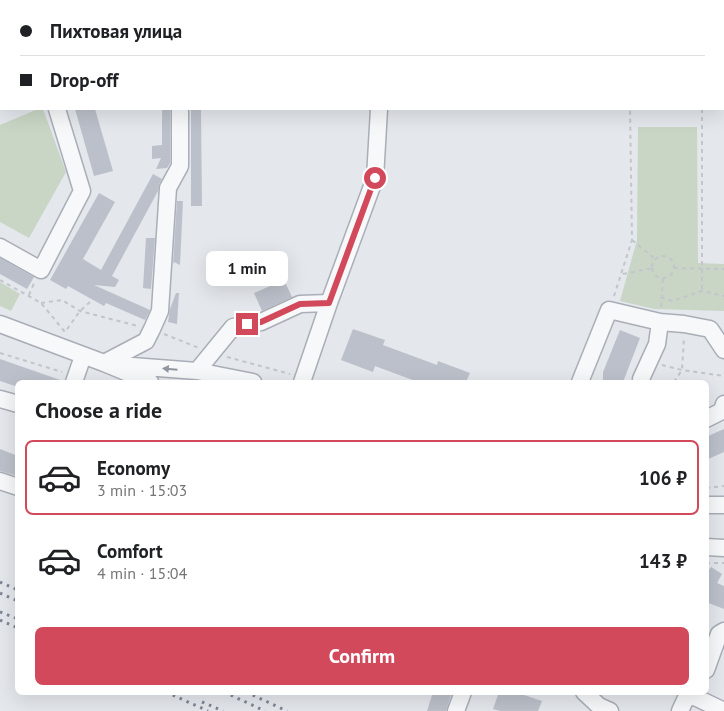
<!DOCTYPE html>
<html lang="en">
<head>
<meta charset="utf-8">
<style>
	:root { --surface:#fff; --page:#f6f6f6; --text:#202124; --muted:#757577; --line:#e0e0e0; --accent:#d1495b }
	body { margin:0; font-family:"PT Sans",sans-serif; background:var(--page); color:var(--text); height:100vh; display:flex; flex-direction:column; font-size:19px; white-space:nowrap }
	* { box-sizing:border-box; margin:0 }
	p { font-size:16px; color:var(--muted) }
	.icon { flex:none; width:28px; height:28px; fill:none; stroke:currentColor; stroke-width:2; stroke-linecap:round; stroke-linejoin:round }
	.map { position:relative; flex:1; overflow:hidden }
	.drawer { position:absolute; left:15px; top:380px; width:694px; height:315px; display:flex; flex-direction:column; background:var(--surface); border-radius:8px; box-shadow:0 5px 20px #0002 }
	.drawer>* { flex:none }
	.top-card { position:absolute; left:0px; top:0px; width:725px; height:110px; box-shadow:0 5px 20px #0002; display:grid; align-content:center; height:110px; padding:0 20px; background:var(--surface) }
	.end { position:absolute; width:22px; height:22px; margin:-11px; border:6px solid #d1495b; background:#fff; box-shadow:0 0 0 2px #fff }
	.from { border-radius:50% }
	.bubble { position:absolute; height:35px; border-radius:8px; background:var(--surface); box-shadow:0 5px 20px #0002; font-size:16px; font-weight:800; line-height:35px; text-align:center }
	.top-card b { display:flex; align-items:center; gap:18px; height:48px; font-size:19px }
	.top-card b+b { border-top:1px solid var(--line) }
	.top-card i { width:12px; height:12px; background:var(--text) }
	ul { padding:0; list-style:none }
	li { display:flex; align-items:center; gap:15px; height:75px; margin:0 10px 8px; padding:0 10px; border:2px solid transparent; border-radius:8px }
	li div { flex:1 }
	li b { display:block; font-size:19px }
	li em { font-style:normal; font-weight:800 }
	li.on { border-color:var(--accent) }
	li>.icon { width:45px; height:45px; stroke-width:1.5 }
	h2 { padding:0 20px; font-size:22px; line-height:60px }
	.action { display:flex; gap:10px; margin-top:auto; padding:10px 20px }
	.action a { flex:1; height:58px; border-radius:8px; background:var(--accent); color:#fff; font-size:20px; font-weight:800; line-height:58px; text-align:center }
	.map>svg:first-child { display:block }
	.green { fill:#c9d6c5 }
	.building { fill:#bbc0ca }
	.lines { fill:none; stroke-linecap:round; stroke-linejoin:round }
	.minor-casing { stroke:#a9aeb7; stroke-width:19 }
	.path { stroke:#c2c5cb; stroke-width:2; stroke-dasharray:4 4; stroke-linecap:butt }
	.minor { stroke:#f7f8fa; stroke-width:16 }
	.rail { stroke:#7d8696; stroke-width:3; stroke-dasharray:2.5 5; stroke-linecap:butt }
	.oneway { fill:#9196a0 }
	.route { stroke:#d1495b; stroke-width:6 }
</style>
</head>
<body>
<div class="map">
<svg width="724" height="711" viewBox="0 0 724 711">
	<rect width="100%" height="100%" fill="#e4e7ec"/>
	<!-- green -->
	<path class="green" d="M38 109H43L66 172 29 238 0 222V125Z
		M638 127H697L698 263 724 264V311L654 309 620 301 637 240Z
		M0 282 20 294 11 311 0 306Z"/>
	<!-- building -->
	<path class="building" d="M75 109H95L113 171 94 176Z
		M162 109H170V163L167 168 156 169 161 158 152 159V146L162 145Z
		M191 109H201L202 206H191Z
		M153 174 162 179 159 184 158 191 112 276 119 280 115 287 94 285 150 310 145 320 106 303 104 306 68 286 66 289 50 280 99 193 115 202 83 259 101 270Z
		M177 201H183L180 265 174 262 173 264Z
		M146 238H155L151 289 143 288Z
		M0 258 34 277 27 289 0 274Z
		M284 280 292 297 262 311 254 293Z
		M176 293H179L177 324 168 322 170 309Z
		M353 329 385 340 383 345 437 365 438 361 470 373 466 382H418L375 366 373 372 341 360Z
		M620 330 640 338 623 382H603V372Z
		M0 359 63 381V382H18V387L0 381Z
		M724 429V452L706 460V437Z
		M0 449 18 456V476L0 471Z
		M711 567 722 574 717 583 724 586V609L706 602V574Z
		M433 692H452L446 711H427Z
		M499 692H515L542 701 538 711H500L493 709Z"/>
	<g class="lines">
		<defs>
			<path id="minor" d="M181 1V0
				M381 1V0
				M0 247 41 270 82 191 57 109
				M0 324 104 363 150 382
				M104 363 146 341 152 329 160 311 168 188 180 166V109
				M119 365 197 371 253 382
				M197 371 233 327 261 322 300 304 329 303
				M74 382 83 356
				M302 382 329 303 375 178 379 109
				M580 382 609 310 660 322 684 324 710 329 724 350
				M642 382 641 379 657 344 660 322
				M0 399 18 404
				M706 419 722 411 724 404
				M0 481 18 487
				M706 505H724
				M706 547 724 548
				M706 670 719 634 724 631
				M584 692 599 706 610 711
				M456 711 463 692
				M680 711 687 696 697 698 724 711"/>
		</defs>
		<!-- minor casing -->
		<use href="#minor" class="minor-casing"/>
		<!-- path -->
		<path class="path" d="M4 0 5 1
			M36 0V1
			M629 0V1
			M62 1 64 0
			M702 109V291
			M632 240 655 259
			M652 267a11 11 0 1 1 22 0a11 11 0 1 1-22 0Z
			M674 268 724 269
			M623 274 653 268
			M0 280 41 303 65 332 80 311 90 302
			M29 295 35 281
			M614 296 632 240 630 109
			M661 297 672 301 702 291 724 296
			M41 303 62 300 80 311 138 326
			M661 307 663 277
			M164 334 199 348
			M0 353 62 372
			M227 357 290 374
			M662 365 682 370 724 376
			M317 381 323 382
			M674 382 682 370 684 338
			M706 488 724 486
			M706 563H724"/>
		<!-- minor -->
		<use href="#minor" class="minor"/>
		<!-- rail -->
		<path class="rail" d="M0 582 18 590
			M0 593 18 601
			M0 612 18 619
			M0 620 18 628
			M166 692 208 711
			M224 692 265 711
			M246 692 287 711
			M202 702 223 711"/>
	</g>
	<!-- one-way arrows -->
	<defs><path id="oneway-solid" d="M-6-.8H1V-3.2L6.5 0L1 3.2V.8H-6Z" transform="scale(1.25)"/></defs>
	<use class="oneway" href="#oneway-solid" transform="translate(170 369) rotate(-175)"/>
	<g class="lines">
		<!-- route -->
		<path class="route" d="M247 324 261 322 300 304 329 303 375 178"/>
	</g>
</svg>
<i class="end from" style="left:375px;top:178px"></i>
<i class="end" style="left:247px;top:324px"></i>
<div class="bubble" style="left:206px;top:251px;width:82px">1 min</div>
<div class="top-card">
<b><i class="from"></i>Пихтовая улица</b>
<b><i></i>Drop-off</b>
</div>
<section class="drawer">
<h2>Choose a ride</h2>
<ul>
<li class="on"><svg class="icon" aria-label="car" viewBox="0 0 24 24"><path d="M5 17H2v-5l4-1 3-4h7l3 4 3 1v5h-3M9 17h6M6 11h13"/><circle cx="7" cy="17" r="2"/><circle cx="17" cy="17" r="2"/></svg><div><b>Economy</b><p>3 min · 15:03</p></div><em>106 ₽</em></li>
<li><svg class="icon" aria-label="car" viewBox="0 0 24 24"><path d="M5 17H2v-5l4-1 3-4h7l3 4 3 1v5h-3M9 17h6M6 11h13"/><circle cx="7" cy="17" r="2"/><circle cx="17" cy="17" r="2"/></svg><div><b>Comfort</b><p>4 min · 15:04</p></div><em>143 ₽</em></li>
</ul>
<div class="action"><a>Confirm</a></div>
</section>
</div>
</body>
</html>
